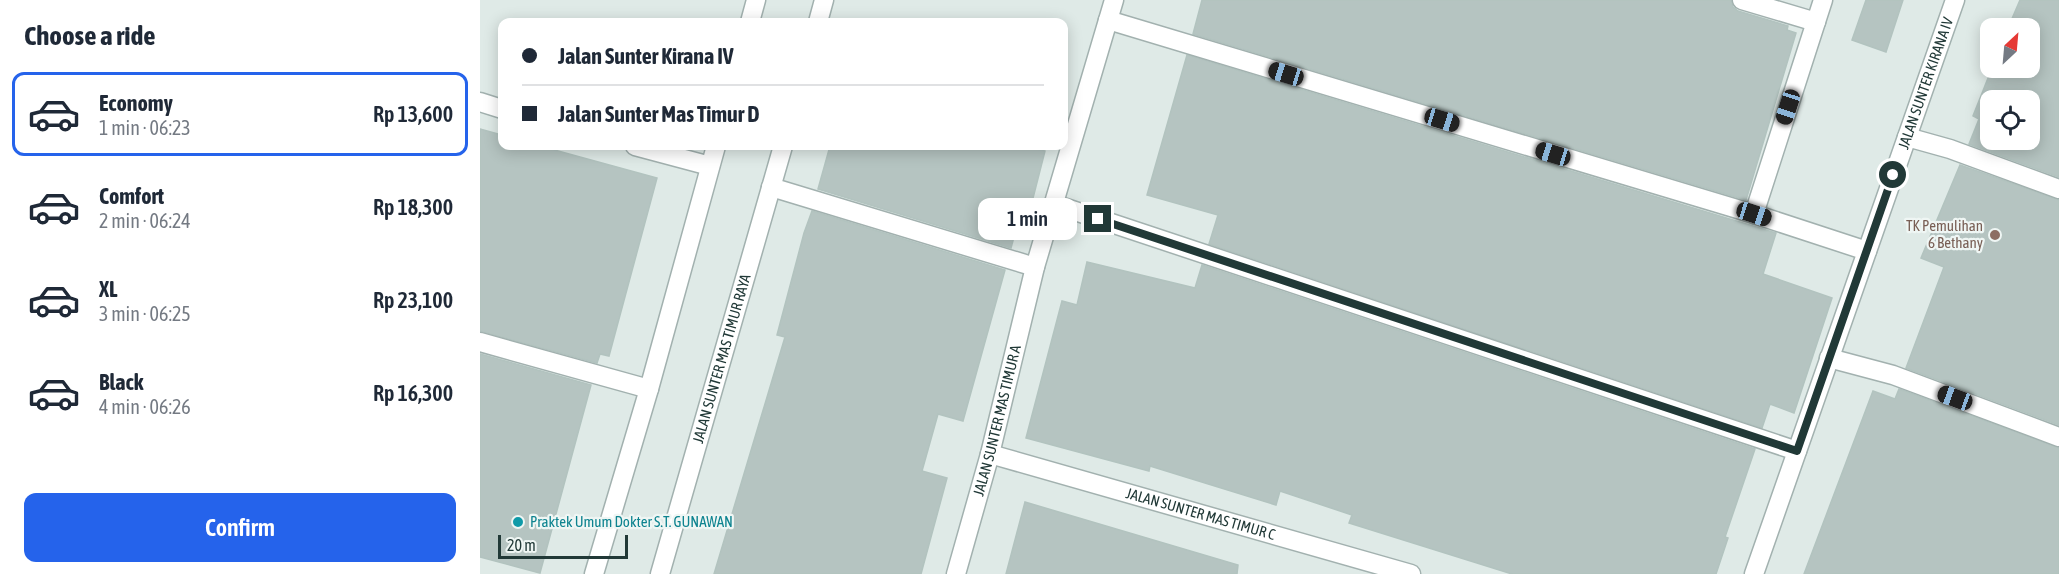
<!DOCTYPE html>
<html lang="en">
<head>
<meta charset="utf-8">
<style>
	:root { --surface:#fff; --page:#f2f2f3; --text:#1f2937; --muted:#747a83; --line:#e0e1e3; --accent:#2563eb }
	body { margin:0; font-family:"Asap Condensed",sans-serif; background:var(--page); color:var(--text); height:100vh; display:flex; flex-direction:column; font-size:22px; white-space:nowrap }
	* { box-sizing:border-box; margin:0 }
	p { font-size:20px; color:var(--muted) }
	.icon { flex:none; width:33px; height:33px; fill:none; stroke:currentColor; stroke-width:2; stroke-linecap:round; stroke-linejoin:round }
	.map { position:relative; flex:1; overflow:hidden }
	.sheet { display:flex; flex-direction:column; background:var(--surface); width:480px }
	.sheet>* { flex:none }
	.top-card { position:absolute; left:18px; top:18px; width:570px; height:132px; border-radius:12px; box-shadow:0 3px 15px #0003; display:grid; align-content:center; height:132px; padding:0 24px; background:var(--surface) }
	.needle { width:39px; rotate:26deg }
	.controls { position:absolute; left:1500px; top:18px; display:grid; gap:12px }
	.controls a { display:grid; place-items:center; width:60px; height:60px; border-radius:12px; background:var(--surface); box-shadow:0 3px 15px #0003; font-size:30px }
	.scale { position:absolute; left:18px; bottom:15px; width:130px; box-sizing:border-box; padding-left:6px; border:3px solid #213937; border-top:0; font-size:16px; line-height:21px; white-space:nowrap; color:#213937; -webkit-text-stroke:4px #eff6f4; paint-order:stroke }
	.end { position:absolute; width:27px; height:27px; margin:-14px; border:8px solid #213937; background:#fff; box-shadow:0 0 0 3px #fff }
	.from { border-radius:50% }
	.bubble { position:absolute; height:42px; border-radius:12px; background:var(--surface); box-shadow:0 3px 15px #0003; font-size:20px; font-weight:600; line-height:42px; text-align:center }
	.car { position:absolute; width:18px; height:36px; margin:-18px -9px; border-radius:8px; box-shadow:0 0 4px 2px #0007; background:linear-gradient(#222 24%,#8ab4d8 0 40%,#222 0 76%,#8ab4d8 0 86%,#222 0) }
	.top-card b { display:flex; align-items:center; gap:21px; height:57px; font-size:22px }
	.top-card b+b { border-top:2px solid var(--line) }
	.top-card i { width:15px; height:15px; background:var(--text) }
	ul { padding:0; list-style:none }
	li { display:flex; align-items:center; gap:18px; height:84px; margin:0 12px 9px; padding:0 12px; border:3px solid transparent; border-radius:12px }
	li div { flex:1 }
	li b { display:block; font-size:22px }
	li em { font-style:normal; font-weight:600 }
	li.current { border-color:var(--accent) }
	li>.icon { width:54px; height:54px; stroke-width:1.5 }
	h2 { padding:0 24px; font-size:27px; line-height:72px }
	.action { display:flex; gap:12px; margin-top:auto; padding:12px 24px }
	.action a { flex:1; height:69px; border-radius:12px; background:var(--accent); color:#fff; font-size:24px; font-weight:600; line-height:69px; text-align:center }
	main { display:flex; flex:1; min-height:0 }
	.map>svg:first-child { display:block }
	.building { fill:#b5c4c1; stroke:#b2c3bf; stroke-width:1.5; fill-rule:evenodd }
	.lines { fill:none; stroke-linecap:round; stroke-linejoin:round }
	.minor-casing { stroke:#a2b1af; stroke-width:21 }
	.minor { stroke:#fff; stroke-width:18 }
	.route { stroke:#213937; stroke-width:8 }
	.education-dot { fill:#8d6e63; stroke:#eff6f4; stroke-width:2 }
	.culture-dot { fill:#0f9aa8; stroke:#eff6f4; stroke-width:2 }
	.labels { text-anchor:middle; stroke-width:4.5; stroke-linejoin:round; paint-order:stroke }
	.street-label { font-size:15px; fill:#213937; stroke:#eff6f4 }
	.education-label { font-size:15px; fill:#785e54; stroke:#eff6f4; text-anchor:end }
	.culture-label { font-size:15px; fill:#0d838f; stroke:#eff6f4; text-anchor:start }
</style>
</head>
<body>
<main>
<section class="sheet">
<h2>Choose a ride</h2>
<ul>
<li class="current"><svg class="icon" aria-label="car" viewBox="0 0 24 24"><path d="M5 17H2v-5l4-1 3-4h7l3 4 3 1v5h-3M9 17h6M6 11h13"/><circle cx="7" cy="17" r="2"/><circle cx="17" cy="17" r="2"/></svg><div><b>Economy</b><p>1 min · 06:23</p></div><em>Rp 13,600</em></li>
<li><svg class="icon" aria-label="car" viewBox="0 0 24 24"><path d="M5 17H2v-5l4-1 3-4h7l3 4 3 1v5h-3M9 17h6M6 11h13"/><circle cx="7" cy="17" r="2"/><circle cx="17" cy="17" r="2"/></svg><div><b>Comfort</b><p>2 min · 06:24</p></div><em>Rp 18,300</em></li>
<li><svg class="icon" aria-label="car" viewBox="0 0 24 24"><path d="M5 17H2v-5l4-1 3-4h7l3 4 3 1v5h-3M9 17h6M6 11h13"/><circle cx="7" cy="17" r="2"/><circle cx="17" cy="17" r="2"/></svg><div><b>XL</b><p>3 min · 06:25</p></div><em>Rp 23,100</em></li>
<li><svg class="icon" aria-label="car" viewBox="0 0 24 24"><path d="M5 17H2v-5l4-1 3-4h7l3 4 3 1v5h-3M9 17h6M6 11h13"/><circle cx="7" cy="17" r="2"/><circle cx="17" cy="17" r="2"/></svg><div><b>Black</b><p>4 min · 06:26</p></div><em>Rp 16,300</em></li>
</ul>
<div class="action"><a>Confirm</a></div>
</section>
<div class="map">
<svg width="1579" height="574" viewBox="0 0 1579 574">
	<rect width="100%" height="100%" fill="#dfeae7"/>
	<!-- building -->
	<path class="building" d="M722 0H1251L1253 7 1258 11 1308 26 1307 30 1316 33 1266 200 713 34Z
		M1386 0H1423L1406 52 1372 40Z
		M1540 0H1579V177L1489 144 1499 119 1493 116 1512 68H1550V28H1528ZM1510 100H1550V140H1510Z
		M707 55 1296 233 1283 274 1352 298 1314 413 1290 404 1282 428 729 244 738 215 667 195Z
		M0 129 22 135V146H60L177 178 129 356 120 354 117 363 0 331Z
		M350 146H546L565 151 552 202 544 200 531 248 338 189Z
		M1480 165 1579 200V425L1426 368 1464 267 1441 258Z
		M332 211 525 270 483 421 458 414 442 471 467 478 441 574H234L305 337 297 335 324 233Z
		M607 262 715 288 722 265 1275 449 1245 537 1248 538 1236 574H1032L869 523 872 515 800 491 796 505 670 466 669 471 546 438 582 301 597 305Z
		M0 354 111 385 60 573 0 557Z
		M1419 389 1579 448V574H1324L1393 391 1415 399Z
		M545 502 758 565 757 574H526Z"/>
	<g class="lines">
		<defs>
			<g id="minor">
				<path d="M1262 0 1336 22"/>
				<path d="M628 20 1274 214 1387 251"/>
				<path d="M270 22 276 0"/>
				<path d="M338 22 344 0"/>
				<path d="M0 102 22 109"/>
				<path d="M1427 137 1470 149 1579 189"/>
				<path d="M155 146 230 166"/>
				<path d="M291 187 555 267"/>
				<path d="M574 204 1317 451"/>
				<path d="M1274 214 1343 0"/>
				<path d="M0 342 169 389"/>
				<path d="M1349 358 1413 375 1579 437"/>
				<path id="s1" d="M510 454 931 574"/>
				<path d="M114 574 169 389 236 146"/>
				<path id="s2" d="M180 574 303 146"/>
				<path id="s3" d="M476 574 510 454 555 267 634 0"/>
				<path id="s4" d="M1274 574 1475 0"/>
			</g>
		</defs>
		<!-- minor casing -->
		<use href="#minor" class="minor-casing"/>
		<!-- minor -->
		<use href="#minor" class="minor"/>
	</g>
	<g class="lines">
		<!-- route -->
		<path class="route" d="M618 219 1317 451 1413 175"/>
	</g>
	<!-- markers -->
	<circle class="education-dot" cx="1515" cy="235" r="6"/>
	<circle class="culture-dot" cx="38" cy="522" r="6"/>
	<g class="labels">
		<!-- street labels -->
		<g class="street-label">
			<text dy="5" stroke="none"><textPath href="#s4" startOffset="520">JALAN SUNTER KIRANA IV</textPath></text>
			<text dy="5" stroke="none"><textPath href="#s2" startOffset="224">JALAN SUNTER MAS TIMUR RAYA</textPath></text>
			<text dy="5" stroke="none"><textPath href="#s3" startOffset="159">JALAN SUNTER MAS TIMUR A</textPath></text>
			<text dy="5" stroke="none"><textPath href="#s1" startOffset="219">JALAN SUNTER MAS TIMUR C</textPath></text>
		</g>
		<!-- education labels -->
		<g class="education-label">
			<text x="1503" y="231">TK Pemulihan<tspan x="1503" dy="17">6 Bethany</tspan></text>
		</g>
		<!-- culture labels -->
		<g class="culture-label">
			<text x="50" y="527">Praktek Umum Dokter S.T. GUNAWAN</text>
		</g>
	</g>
</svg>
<div class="controls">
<a><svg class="needle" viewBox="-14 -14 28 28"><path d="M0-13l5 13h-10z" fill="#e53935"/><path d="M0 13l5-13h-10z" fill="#747a83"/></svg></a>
<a><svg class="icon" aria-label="locate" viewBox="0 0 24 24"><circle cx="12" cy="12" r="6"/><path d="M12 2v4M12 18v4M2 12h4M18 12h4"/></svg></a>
</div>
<div class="scale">20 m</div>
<i class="end from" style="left:1413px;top:175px"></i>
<i class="end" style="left:618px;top:219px"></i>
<div class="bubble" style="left:498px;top:198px;width:99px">1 min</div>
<i class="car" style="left:806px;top:74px;rotate:287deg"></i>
<i class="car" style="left:1308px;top:107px;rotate:198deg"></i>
<i class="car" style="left:962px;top:120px;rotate:107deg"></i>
<i class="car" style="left:1073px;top:154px;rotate:287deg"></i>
<i class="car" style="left:1274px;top:214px;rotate:108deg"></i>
<i class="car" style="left:1475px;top:398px;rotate:290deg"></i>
<div class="top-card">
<b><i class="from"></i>Jalan Sunter Kirana IV</b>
<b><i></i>Jalan Sunter Mas Timur D</b>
</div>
</div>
</main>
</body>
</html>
